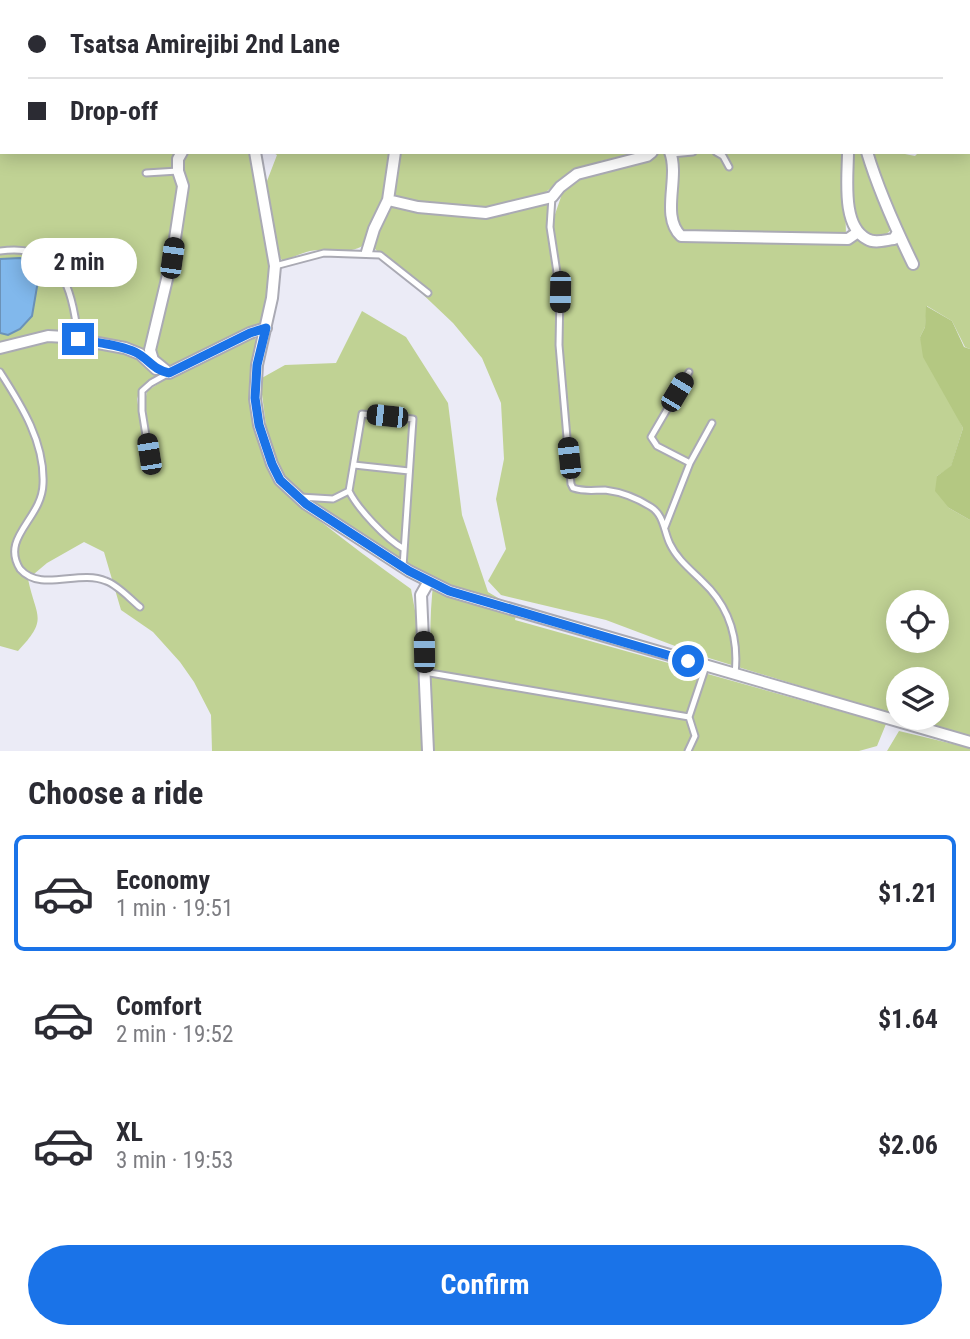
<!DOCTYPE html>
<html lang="en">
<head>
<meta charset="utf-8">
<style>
	:root { --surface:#fff; --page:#f2f2f3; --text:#2b2b33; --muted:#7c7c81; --line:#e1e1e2; --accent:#1a73e8 }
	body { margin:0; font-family:"Roboto Condensed",sans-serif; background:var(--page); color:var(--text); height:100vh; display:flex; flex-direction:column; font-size:26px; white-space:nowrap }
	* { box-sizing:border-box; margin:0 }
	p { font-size:23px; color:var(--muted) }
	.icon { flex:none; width:38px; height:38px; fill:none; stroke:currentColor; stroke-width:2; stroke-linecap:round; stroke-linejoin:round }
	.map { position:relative; height:751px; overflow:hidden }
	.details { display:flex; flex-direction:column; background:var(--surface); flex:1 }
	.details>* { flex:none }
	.top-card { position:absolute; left:0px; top:0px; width:971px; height:154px; box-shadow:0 4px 18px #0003; display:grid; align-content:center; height:154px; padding:0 28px; background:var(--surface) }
	.controls { position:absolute; left:886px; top:590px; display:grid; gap:14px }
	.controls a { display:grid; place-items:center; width:63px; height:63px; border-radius:50%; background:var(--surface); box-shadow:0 4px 18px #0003; font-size:35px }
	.end { position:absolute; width:32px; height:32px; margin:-16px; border:9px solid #1a73e8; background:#fff; box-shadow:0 0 0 4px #fff }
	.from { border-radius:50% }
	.bubble { position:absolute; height:49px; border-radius:24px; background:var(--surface); box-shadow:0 4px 18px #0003; font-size:23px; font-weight:700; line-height:49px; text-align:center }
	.car { position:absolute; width:21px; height:42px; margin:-21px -10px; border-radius:9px; box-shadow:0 0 5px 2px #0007; background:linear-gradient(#222 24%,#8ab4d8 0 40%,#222 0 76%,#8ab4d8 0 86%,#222 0) }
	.top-card b { display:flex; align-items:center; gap:24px; height:66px; font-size:26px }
	.top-card b+b { border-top:2px solid var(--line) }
	.top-card i { width:18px; height:18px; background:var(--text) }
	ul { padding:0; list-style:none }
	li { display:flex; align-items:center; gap:21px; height:116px; margin:0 14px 10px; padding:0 14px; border:4px solid transparent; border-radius:10px }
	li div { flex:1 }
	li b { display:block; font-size:26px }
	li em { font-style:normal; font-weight:700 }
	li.selected { border-color:var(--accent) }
	li>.icon { width:63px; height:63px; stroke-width:1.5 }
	h2 { padding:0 28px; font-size:32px; line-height:84px }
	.action { display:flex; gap:14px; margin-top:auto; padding:14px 28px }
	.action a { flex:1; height:80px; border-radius:42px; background:var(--accent); color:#fff; font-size:28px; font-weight:700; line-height:80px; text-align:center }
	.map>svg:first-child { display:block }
	.green { fill:#c0d294; fill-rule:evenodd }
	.forest { fill:#b4c882 }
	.water { fill:#81b8ec; stroke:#6b92b8; stroke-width:2 }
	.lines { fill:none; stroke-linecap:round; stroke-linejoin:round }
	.lane-casing { stroke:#aaaab4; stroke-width:9 }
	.street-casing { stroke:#aaaab4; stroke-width:14 }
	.lane { stroke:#fff; stroke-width:5 }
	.street { stroke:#fff; stroke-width:10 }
	.route { stroke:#1a73e8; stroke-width:9 }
</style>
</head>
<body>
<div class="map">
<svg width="970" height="751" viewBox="0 0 970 751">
	<rect width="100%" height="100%" fill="#ebebf6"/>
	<!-- green -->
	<path class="green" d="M0 0 74 2H2V152H178L172 163 180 186 168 264 147 348 164 372C151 379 141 384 137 399L147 457 152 456 145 402 147 391 175 373 245 338 256 339C251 387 248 438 275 481 284 495 299 504 311 514 344 540 377 565 411 589L421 643V751H212L211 715 194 682 180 662 153 632 121 610 104 552 84 542 47 563 28 579C36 618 49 618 18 651L0 646V333L8 335 35 293 38 281 0 259Z
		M431 0H694L430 2Z
		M837 0H970V349L965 347 952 321 927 306 925 327 920 337 963 428 951 467 937 476 949 508 970 520V738L904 718H936V679H898V716L699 655 606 620 501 595 488 581 506 549 496 499 504 459 501 403 482 358 453 323 375 249 373 243 389 207 395 205 441 213 549 202 550 254 558 294 563 293 555 249 553 220 562 194 573 181 663 152 667 153 672 231 857 237C871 247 882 247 898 239L913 269 919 266 889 202 873 152H905V154L915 156 919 152H970V2ZM898 602H936V640H898Z
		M184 152H251L272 275 263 324 174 368 167 367 154 356Z
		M272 152H392L385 198 366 243C351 257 329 247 310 251 301 253 292 258 283 261L276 254 266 197 267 181 277 155Z
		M400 152H639L601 161 569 173 546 192 488 209 423 203 392 196Z
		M673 152H844L846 236 685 233 676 223 678 161Z
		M852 152H863L891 230C884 236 880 239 871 235 846 224 852 175 852 152Z
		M362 311 406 337 448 403 462 515 488 592 517 609 515 620 886 724 877 746 859 751H431C434 694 426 635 434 578L394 559 289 485 276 459 267 433 260 379 285 365 336 363Z
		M899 731 970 748V751H887Z"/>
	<!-- forest -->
	<path class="forest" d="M926 306 952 321 964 347 970 349V520L949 508 935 491 937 476 951 466 963 428 923 357 920 337 925 327Z"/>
	<!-- water -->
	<path class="water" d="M20 258 33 262 37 269 38 281 32 316 20 329 8 335 0 333V259Z"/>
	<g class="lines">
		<defs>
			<path id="lane" d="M186 0 187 2
				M551 2V0
				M716 152 723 156 729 167
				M671 154 693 152
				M146 173 178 171
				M552 197 550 227 560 292 559 345 571 484 573 488C585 492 593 490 605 490 621 492 637 498 651 507 664 515 664 532 670 544 677 559 691 570 702 581 729 606 739 638 735 674
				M0 251C61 242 73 289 78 339
				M275 266 324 253 380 255 428 293
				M0 372C22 406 45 443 43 484 42 519 0 537 20 569 41 593 79 569 106 581 118 585 130 599 140 607
				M689 372 651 437 657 446 690 463
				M149 454 142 411V391L151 383 169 373
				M354 465 409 471
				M349 491C358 509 386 539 404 549
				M300 497 333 499 349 491 362 414 413 419 403 567
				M665 527 690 463 712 423
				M424 672 689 717
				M688 751 695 736 689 717 706 666"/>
			<path id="street" d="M78 0 80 2
				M831 0V2
				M260 2 264 0
				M426 2V0
				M698 2 699 0
				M182 152 178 159V171L183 186 172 258 150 350 153 360 169 373 250 333 266 328
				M255 152 275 266 272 298 257 365 255 399 259 425 272 464 280 480 306 504 409 571 449 591 970 742
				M670 152C680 178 660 216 681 236L848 239 858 232
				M848 152C848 176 841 226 867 239 875 244 885 240 894 239L898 232
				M867 152C879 192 895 227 913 264
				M388 200 418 207 486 213 552 197 560 187 577 174 647 156 652 152
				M367 252 374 229 388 200 395 152
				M0 348 48 336 65 337 125 348 140 354 156 369
				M428 751 421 595 429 581"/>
		</defs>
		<!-- lane casing -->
		<use href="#lane" class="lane-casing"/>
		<!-- street casing -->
		<use href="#street" class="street-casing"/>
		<!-- lane -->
		<use href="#lane" class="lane"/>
		<!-- street -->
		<use href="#street" class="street"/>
	</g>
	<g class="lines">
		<!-- route -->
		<path class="route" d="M78 339C97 343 118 344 135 352 148 358 153 370 169 373L250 333 266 328 257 365 255 398 259 425 272 464 280 480 306 504 409 571 449 591 688 661"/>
	</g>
</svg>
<div class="controls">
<a><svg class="icon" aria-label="locate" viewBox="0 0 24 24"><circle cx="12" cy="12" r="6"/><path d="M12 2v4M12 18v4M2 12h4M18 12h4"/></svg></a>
<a><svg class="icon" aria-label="layers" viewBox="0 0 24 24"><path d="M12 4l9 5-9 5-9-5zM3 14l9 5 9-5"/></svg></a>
</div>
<i class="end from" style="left:688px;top:661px"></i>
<i class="end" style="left:78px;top:339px"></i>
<div class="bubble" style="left:21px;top:238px;width:116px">2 min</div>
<i class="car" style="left:172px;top:258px;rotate:8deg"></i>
<i class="car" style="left:560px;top:292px;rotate:181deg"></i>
<i class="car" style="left:677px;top:392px;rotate:31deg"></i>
<i class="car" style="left:387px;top:416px;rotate:276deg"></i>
<i class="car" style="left:149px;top:454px;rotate:351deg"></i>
<i class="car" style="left:569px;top:458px;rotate:354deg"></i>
<i class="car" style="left:424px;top:652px;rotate:359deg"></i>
<div class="top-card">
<b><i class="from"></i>Tsatsa Amirejibi 2nd Lane</b>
<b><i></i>Drop-off</b>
</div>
</div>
<section class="details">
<h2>Choose a ride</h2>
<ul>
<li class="selected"><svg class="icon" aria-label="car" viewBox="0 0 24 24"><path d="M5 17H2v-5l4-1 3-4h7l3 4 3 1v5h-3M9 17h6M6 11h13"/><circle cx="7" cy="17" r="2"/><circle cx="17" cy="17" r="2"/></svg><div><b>Economy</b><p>1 min · 19:51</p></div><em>$1.21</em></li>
<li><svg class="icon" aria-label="car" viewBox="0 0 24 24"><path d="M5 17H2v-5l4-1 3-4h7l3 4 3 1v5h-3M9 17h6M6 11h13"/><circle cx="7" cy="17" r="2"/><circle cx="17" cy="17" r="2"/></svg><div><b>Comfort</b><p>2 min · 19:52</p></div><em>$1.64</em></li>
<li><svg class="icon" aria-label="car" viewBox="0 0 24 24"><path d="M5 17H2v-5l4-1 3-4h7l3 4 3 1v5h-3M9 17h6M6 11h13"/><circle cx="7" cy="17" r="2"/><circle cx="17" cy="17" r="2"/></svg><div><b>XL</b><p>3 min · 19:53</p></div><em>$2.06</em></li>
</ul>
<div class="action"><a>Confirm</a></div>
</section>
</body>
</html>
